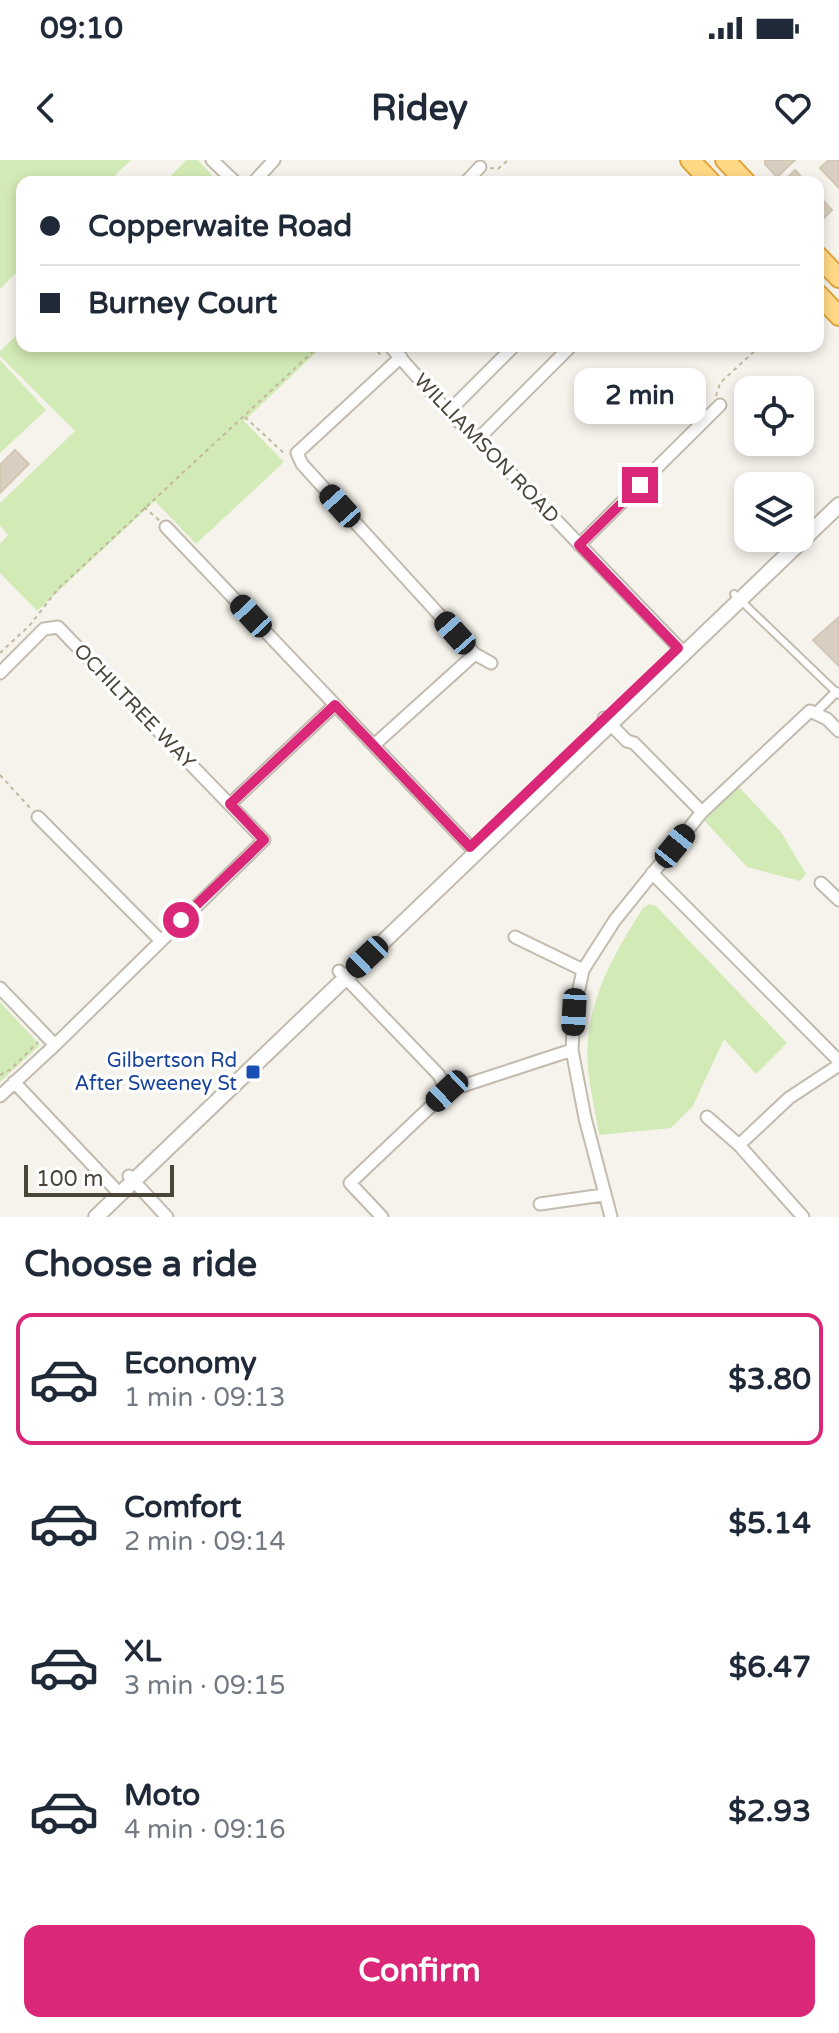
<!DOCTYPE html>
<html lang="en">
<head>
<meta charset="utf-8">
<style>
	:root { --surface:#fff; --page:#f6f6f7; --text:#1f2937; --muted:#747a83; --line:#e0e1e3; --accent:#db2777 }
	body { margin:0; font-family:"Varela Round",sans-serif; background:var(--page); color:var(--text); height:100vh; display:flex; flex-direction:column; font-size:30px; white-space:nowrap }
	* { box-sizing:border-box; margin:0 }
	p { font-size:26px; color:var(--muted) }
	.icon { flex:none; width:44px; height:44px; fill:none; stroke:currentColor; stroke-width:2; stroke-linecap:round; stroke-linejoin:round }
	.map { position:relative; height:1057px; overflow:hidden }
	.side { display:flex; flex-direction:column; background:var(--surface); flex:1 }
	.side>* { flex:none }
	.banner { position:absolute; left:16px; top:16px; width:808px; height:176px; border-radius:16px; box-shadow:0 4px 12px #0003; display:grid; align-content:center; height:176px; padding:0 24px; background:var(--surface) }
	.buttons { position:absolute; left:734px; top:216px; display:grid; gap:16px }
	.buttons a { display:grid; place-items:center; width:80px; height:80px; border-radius:16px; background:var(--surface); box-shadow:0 4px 12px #0003; font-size:40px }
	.scale { position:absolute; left:24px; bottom:20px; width:150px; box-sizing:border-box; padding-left:8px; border:4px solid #4b4439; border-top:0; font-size:22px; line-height:28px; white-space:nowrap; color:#4b4439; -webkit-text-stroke:6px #fff; paint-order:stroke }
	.end { position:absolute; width:36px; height:36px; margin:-18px; border:10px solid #db2777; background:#fff; box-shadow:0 0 0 4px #fff }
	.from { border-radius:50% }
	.bubble { position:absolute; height:56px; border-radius:16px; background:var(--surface); box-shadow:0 4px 12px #0003; font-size:26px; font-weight:700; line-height:56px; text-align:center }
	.car { position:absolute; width:24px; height:48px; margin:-24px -12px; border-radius:10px; box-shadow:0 0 6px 2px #0007; background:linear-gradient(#222 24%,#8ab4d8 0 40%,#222 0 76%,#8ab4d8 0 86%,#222 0) }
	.banner b { display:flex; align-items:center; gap:28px; height:76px; font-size:30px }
	.banner b+b { border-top:2px solid var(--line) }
	.banner i { width:20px; height:20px; background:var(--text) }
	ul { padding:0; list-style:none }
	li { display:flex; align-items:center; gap:24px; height:132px; margin:0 16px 12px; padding:0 8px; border:4px solid transparent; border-radius:16px }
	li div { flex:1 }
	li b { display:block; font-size:30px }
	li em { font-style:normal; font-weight:700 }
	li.on { border-color:var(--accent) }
	li>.icon { width:72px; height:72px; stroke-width:1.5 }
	h2 { padding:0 24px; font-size:36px; line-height:96px }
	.cta { display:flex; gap:16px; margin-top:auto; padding:16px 24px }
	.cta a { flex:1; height:92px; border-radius:16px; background:var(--accent); color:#fff; font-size:32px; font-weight:700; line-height:92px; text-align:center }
	.status { display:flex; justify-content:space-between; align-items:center; height:56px; padding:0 40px; background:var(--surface); direction:ltr }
	.status svg { height:22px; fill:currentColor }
	header { display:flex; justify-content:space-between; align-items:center; height:104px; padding:0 24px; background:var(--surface); font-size:36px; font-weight:700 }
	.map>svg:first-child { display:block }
	.green { fill:#d2eab5 }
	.building { fill:#d8cfc1; stroke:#d3c7b4; stroke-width:2 }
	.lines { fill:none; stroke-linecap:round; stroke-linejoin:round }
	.service-casing { stroke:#c2bbae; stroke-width:10 }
	.pedestrian-casing { stroke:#c2bbae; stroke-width:12 }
	.minor-casing { stroke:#c2bbae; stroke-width:15 }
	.tertiary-casing { stroke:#c2bbae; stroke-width:18 }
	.trunk-casing { stroke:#e0a43c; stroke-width:22 }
	.path { stroke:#c4b79f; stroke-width:2; stroke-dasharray:4 4; stroke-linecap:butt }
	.service { stroke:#fff; stroke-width:6 }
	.pedestrian { stroke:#fff; stroke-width:8 }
	.minor { stroke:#fff; stroke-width:11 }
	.tertiary { stroke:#fff; stroke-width:14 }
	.trunk { stroke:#ffd985; stroke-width:18 }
	.route { stroke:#db2777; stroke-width:10 }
	.transit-dot { fill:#1a4fb4; stroke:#fff; stroke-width:3 }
	.labels { text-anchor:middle; stroke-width:7; stroke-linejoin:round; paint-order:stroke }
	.street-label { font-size:20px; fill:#4b4439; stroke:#fff }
	.transit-label { font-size:20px; fill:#164399; stroke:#fff; text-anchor:end }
</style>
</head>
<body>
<div class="status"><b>09:10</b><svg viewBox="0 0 49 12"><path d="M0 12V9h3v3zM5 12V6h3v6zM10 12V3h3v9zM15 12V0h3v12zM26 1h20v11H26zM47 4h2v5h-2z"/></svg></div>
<header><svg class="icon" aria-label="back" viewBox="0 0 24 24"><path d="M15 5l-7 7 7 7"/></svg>Ridey<svg class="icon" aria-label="heart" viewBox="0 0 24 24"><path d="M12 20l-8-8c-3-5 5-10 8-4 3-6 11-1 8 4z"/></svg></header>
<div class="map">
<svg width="839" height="1057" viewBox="0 0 839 1057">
	<rect width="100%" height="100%" fill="#f6f3ec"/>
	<!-- green -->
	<path class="green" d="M0 0H131L108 22H22V107L0 129Z
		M186 0H198L218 22H165Z
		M22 170V186H323L244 261 284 302 196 384 155 341 37 451 0 413V384L8 375 0 366V343L75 271 0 196V191Z
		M0 200 46 250 0 293Z
		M737 625 781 672 806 714 800 721 747 707 703 659Z
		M649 744 656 746 787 883 756 914 724 879 693 946 671 968 599 975C596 953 590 930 588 908 583 847 612 797 643 748Z
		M0 842 40 885 0 922Z"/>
	<!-- building -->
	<path class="building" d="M765 0H795L777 17 765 4Z
		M829 0H839V28L820 8Z
		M795 10 806 22H783Z
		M818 35 832 50 819 63 818 62Z
		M15 290 29 304 0 333V305Z
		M839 457V506L813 480Z"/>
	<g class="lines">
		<defs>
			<path id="service" d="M734 434 839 535"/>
			<path id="pedestrian" d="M815 553 836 532"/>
			<path id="minor" d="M212 0 235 22
				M254 22 274 0
				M466 22 480 7
				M390 186 448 252 478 279 684 493
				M401 197 297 293 302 304 475 494 491 503
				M448 252 514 186
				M478 279 571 186
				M166 367 476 693
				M579 385 720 245
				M0 513 44 469 58 467 264 680 55 885 0 936
				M604 558 627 581 634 583 702 652
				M374 585 475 494
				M230 644 335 545
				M38 657 161 781
				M652 713 839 901
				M821 723 839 740
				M515 777 583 810
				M339 811 439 915 447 931
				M0 828 55 885
				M14 922 120 1034
				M707 957 739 985 803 1057
				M739 985 789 938 839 905
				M129 1016 167 1057
				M540 1044 603 1035
				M382 1057 350 1023 447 931 572 890
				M611 1057 585 958 572 890 574 852 583 810 615 760 702 652 810 551 827 559 839 571"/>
			<path id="tertiary" d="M96 1057 839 345"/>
			<path id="trunk" d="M690 0 711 22
				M725 0 746 22
				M818 96 839 118
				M818 134 839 156"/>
		</defs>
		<!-- service casing -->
		<use href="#service" class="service-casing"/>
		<!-- pedestrian casing -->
		<use href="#pedestrian" class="pedestrian-casing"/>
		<!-- minor casing -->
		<use href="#minor" class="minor-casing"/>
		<!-- tertiary casing -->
		<use href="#tertiary" class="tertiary-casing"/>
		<!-- trunk casing -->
		<use href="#trunk" class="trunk-casing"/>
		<!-- path -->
		<path class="path" d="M490 8 498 9 508 0
			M372 186 383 197
			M716 236 720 223 760 186
			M245 257 286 295
			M144 347 160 361
			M0 493 30 465 58 429 319 186
			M0 615 32 650
			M0 915 11 909 38 882"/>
		<!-- service -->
		<use href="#service" class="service"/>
		<!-- pedestrian -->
		<use href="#pedestrian" class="pedestrian"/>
		<!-- minor -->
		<use href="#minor" class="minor"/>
		<!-- tertiary -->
		<use href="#tertiary" class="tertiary"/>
		<!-- trunk -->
		<use href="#trunk" class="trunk"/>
	</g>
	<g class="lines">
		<!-- route -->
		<path class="route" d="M181 760 264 680 230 644 335 545 470 687 678 488 579 385 640 325"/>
	</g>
	<!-- markers -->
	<rect class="transit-dot" x="245" y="904" width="16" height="16" rx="4"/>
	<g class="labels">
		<!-- street labels -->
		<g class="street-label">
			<text transform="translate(487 288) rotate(46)" y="7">WILLIAMSON ROAD</text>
			<text transform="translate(135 546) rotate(46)" y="7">OCHILTREE WAY</text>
		</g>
		<!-- transit labels -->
		<g class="transit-label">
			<text x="237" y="907">Gilbertson Rd<tspan x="237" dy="23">After Sweeney St</tspan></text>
		</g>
	</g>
</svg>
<div class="buttons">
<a><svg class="icon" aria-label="locate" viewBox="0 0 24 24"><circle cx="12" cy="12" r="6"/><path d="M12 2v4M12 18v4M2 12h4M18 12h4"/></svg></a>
<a><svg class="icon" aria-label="layers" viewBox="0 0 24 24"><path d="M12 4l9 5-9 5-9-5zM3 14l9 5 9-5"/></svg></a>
</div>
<div class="scale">100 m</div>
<i class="end from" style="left:181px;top:760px"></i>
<i class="end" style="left:640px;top:325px"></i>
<div class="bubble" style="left:574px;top:208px;width:132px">2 min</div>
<i class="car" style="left:340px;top:346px;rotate:318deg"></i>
<i class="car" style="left:251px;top:456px;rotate:317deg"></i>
<i class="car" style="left:455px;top:473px;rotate:318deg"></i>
<i class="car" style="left:675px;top:686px;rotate:39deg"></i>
<i class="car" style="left:367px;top:797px;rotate:226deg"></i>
<i class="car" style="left:574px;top:852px;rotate:183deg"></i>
<i class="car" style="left:447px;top:931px;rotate:227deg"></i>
<div class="banner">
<b><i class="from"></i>Copperwaite Road</b>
<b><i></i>Burney Court</b>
</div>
</div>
<section class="side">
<h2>Choose a ride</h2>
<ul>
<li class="on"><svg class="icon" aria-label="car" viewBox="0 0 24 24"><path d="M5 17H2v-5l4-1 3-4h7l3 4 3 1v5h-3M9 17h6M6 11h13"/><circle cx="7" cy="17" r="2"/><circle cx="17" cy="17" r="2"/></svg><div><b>Economy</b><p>1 min · 09:13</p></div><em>$3.80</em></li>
<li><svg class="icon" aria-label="car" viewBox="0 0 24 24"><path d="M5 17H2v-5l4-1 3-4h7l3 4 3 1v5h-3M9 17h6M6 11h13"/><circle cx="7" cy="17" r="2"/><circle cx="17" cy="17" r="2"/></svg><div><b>Comfort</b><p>2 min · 09:14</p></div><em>$5.14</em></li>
<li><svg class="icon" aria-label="car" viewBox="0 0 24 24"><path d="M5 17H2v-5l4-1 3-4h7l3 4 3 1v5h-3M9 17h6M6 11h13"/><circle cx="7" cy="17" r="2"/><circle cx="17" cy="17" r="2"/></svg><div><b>XL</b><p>3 min · 09:15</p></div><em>$6.47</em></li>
<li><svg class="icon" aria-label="car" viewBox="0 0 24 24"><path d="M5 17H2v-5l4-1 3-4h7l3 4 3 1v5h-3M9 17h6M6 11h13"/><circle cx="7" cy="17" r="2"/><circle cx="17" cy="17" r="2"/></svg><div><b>Moto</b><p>4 min · 09:16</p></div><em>$2.93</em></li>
</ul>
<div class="cta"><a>Confirm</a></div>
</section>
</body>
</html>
